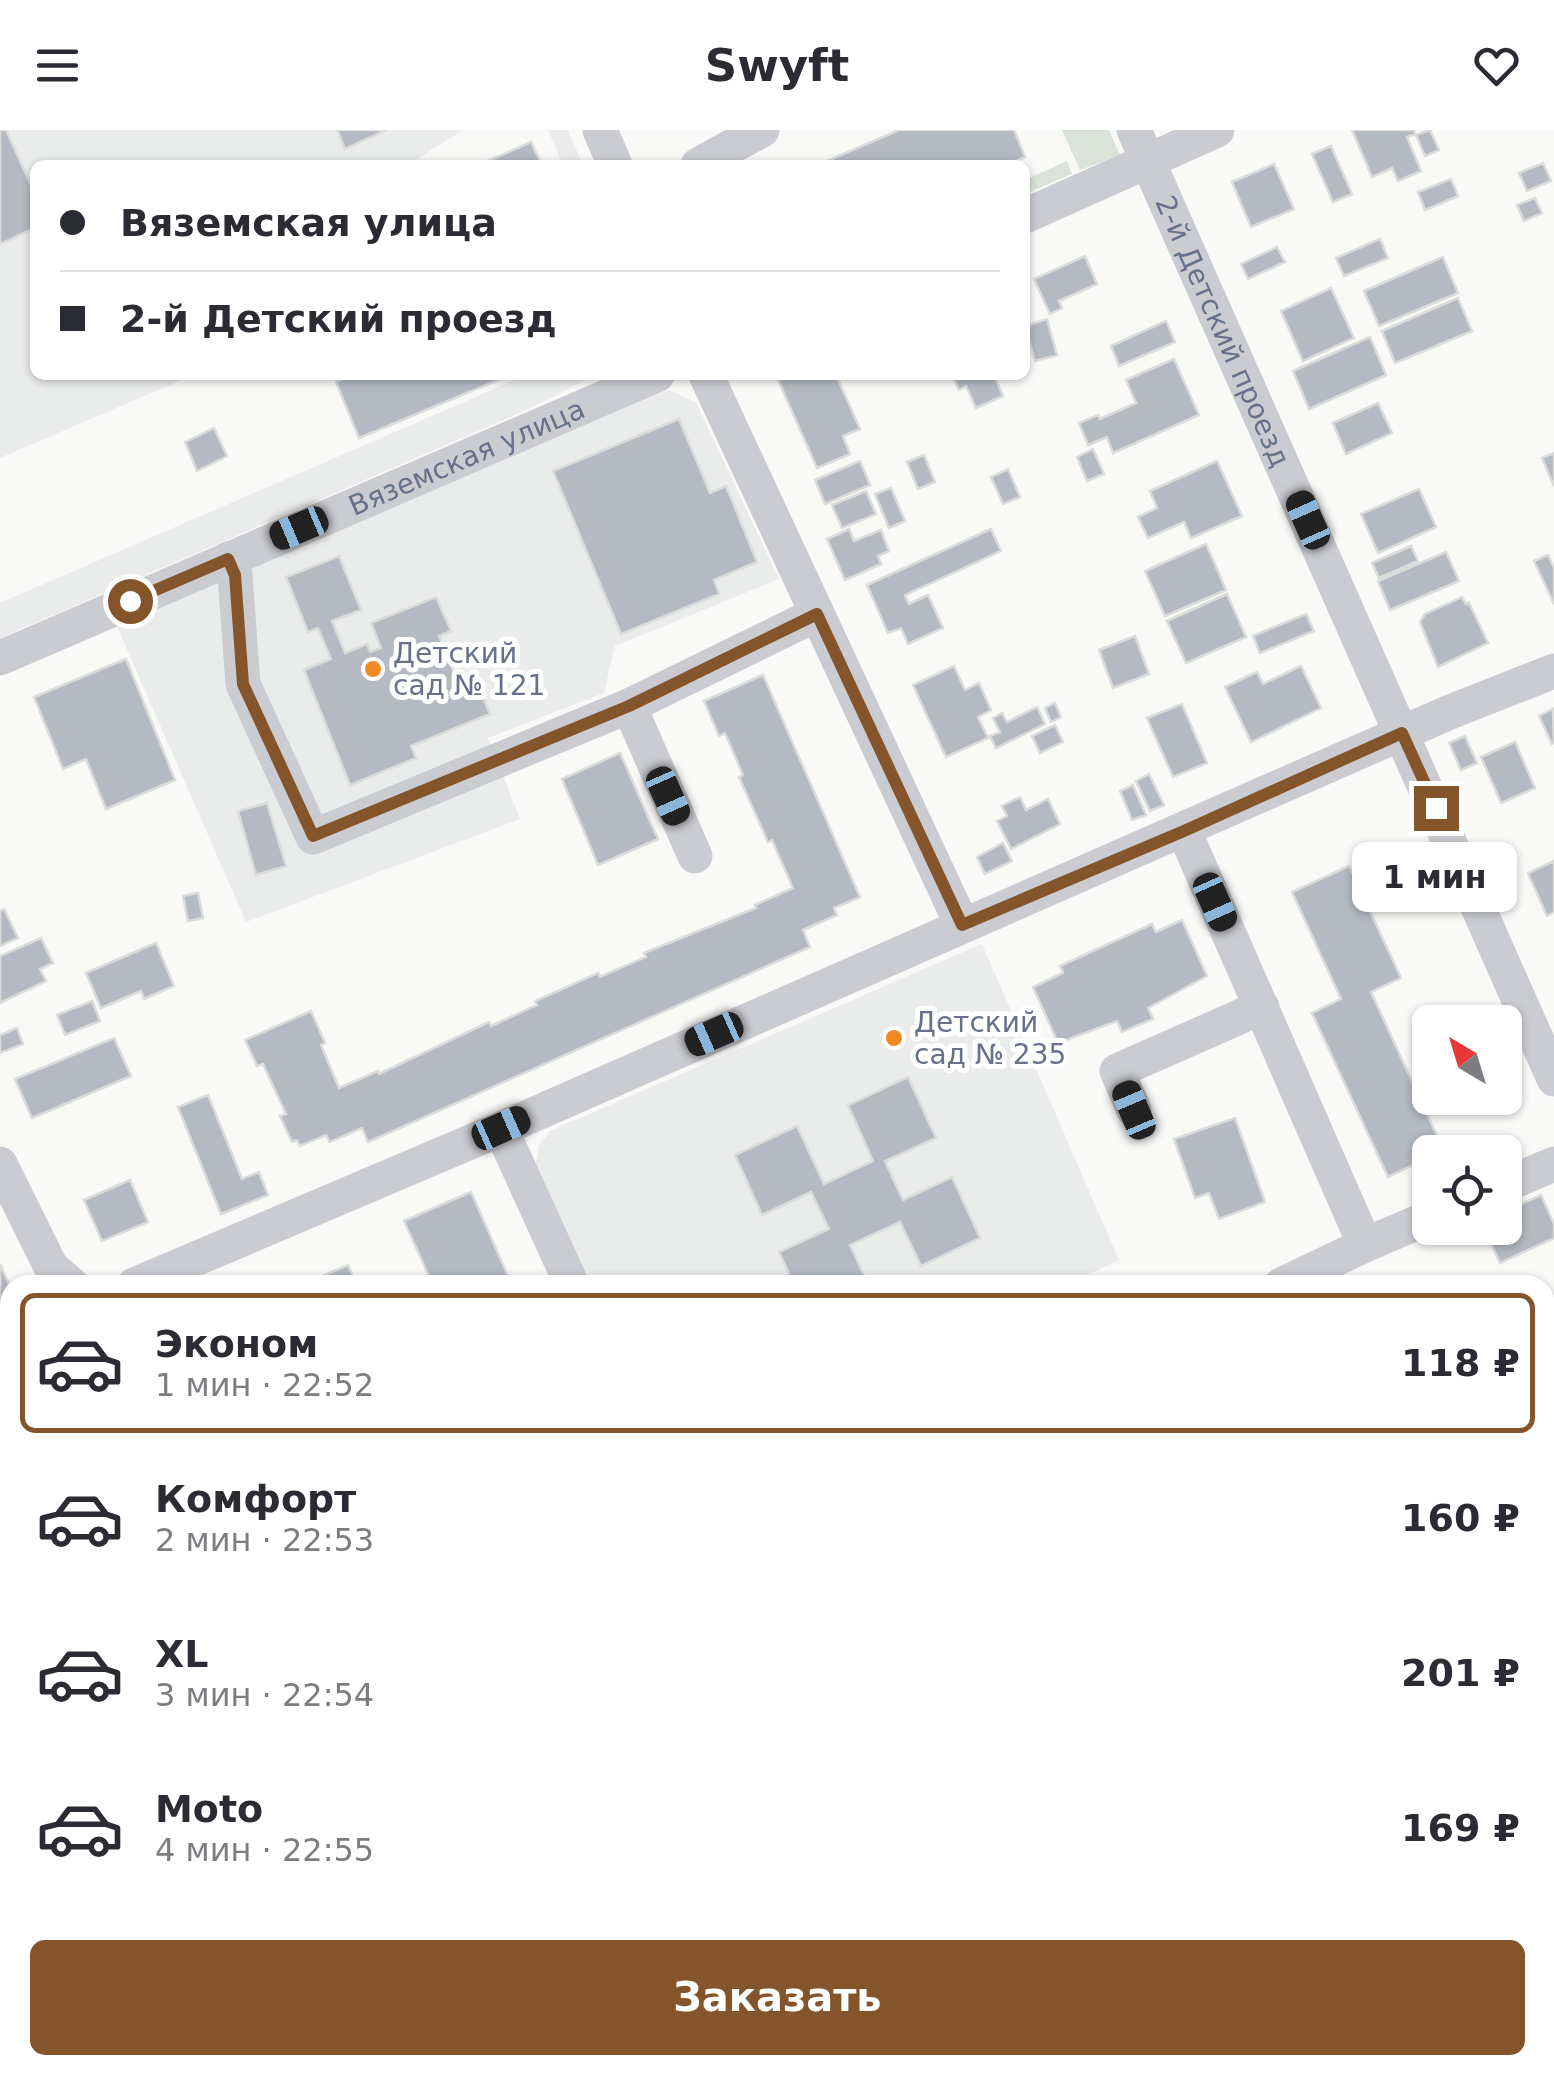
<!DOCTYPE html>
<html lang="ru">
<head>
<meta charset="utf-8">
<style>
	:root { --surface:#fff; --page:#f7f7f7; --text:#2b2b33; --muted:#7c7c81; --line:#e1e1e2; --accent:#84552b }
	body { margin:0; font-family:"DejaVu Sans",sans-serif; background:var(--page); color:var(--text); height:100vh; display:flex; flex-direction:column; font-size:38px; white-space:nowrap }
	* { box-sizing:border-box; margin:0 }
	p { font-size:32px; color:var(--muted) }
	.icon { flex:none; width:55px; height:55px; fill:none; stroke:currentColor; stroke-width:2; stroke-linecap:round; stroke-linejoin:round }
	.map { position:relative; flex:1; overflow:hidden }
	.side { position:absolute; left:0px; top:1145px; width:1555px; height:800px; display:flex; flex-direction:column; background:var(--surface); border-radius:30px 30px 0 0; box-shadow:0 2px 8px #0004 }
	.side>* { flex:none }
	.banner { position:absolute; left:30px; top:30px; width:1000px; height:220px; border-radius:15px; box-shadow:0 2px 8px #0004; display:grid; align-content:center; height:220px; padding:0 30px; background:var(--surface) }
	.needle { width:65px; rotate:322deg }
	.buttons { position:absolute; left:1412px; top:875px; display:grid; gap:20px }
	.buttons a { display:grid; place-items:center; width:110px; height:110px; border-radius:15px; background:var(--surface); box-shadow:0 2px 8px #0004; font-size:50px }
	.end { position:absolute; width:45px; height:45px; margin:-22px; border:12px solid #84552b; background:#fff; box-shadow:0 0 0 5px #fff }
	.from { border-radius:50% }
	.bubble { position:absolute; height:70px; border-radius:15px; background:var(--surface); box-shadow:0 2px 8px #0004; font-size:32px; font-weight:800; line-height:70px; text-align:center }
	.car { position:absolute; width:30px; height:60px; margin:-30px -15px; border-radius:12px; box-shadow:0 0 8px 2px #0007; background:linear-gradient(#222 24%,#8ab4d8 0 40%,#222 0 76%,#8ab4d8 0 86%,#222 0) }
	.banner b { display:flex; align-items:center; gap:35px; height:95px; font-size:38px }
	.banner b+b { border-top:2px solid var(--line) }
	.banner i { width:25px; height:25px; background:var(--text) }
	ul { padding:18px 0 0; list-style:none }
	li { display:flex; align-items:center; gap:30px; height:140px; margin:0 20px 15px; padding:0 10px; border:5px solid transparent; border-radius:15px }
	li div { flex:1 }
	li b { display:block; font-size:38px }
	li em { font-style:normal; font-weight:800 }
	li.current { border-color:var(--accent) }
	li>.icon { width:90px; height:90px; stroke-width:1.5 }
	.primary-button { display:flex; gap:20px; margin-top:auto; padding:20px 30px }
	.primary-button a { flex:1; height:115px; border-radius:15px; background:var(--accent); color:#fff; font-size:40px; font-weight:800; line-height:115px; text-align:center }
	header { display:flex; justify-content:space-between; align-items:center; height:130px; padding:0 30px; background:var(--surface); font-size:45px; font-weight:800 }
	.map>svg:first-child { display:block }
	.built { fill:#eaebeb }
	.green { fill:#dae2d9 }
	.building { fill:#b4b9c2; stroke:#dbdcda; stroke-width:2.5 }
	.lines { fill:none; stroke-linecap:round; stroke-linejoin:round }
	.path { stroke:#c1c3c6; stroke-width:6; stroke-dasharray:5 5; stroke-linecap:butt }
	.minor { stroke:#caccd1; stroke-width:35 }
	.tram { stroke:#aaadb6; stroke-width:2.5 }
	.route { stroke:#84552b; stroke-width:12 }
	.poi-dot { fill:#f08922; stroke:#fff; stroke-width:4 }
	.labels { text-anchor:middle; stroke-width:10; stroke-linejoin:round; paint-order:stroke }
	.street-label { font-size:28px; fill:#67718b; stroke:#fff }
	.poi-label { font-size:28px; fill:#67718b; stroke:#fff; text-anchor:start }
</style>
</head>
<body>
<header><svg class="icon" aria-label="menu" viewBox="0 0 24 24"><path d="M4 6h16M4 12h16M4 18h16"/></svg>Swyft<svg class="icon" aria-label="heart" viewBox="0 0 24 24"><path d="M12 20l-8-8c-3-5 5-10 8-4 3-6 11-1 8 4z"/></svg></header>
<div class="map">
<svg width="1554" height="1945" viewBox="0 0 1554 1945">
	<rect width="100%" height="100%" fill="#f9faf8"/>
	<!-- built -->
	<path class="built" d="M0 0H464L407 35H35V245H193L0 328Z
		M548 0H568L583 35H563Z
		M526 245H595L527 280 0 508V473Z
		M668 260 696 272 779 449 615 516 604 563 488 608 520 689 246 792 116 494Z
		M982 814 1119 1130 1066 1155H590L536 1033 539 1015 550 1001Z"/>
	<!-- green -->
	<path class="green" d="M1062 0H1109L1120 25 1080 40Z
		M1067 31 1072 44 1025 64V50Z
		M1554 1814V1905L1545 1906V1815Z
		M10 1927V1935H1233L1128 1945H0V1928Z"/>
	<!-- building -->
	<path class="building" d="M0 0H6L35 64V98L0 114Z
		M337 0H386L345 19Z
		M899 0H1014L1025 27 1006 35H818Z
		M1352 0H1414L1415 4 1407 7 1421 41 1398 51 1392 38 1372 47Z
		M1430 0 1439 20 1425 26 1416 5Z
		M531 12 542 35H479Z
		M1331 16 1352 64 1333 72 1312 24Z
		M1543 33 1551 51 1527 61 1519 43Z
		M1274 34 1294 79 1251 97 1232 52Z
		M1451 49 1458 66 1425 80 1418 62Z
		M1535 68 1542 83 1524 91 1517 75Z
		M1380 109 1388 128 1344 146 1336 128Z
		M1277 117 1285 132 1248 149 1241 134Z
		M1085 126 1097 154 1059 171 1062 178 1050 184 1034 149Z
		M1443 127 1458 163 1379 196 1364 161Z
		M1331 158 1354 208 1303 231 1281 181Z
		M1458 168 1472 201 1395 233 1382 201Z
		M1047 189 1057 225 1035 231 1025 196Z
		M1166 191 1175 212 1119 236 1111 216Z
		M1370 207 1386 245 1309 279 1293 241Z
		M1174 229 1199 285 1113 323 1107 307 1088 315 1079 293 1098 285 1100 289 1136 273 1126 250Z
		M352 245H501L503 248 359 308 336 252Z
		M776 245H836L860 299 843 306 850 324 817 338Z
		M952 245H994L1003 266 976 278 966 256 959 260Z
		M1378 273 1392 303 1346 324 1333 293Z
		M679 289 710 363 726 356 757 432 714 450 719 464 621 504 553 341Z
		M214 298 227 326 197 341 185 312Z
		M1093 319 1104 344 1087 351 1077 327Z
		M1554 323V356L1542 328Z
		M924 325 935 352 918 359 907 332Z
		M860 331 870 355 825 374 815 350Z
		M1217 331 1242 386 1191 408 1184 392 1148 408 1138 387 1157 378 1150 361Z
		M1008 339 1020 367 1003 374 991 347Z
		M891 358 905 391 889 398 875 364Z
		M1419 359 1436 397 1378 423 1361 384Z
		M866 361 876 384 842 398 832 375Z
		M849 399 854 411 881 400 889 421 878 426 881 434 845 450 827 409Z
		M991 399 1001 421 905 465 909 474 928 465 943 498 908 514 901 498 888 503 867 455Z
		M1206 414 1226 460 1165 486 1145 441Z
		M1411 416 1418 431 1379 448 1372 433Z
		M1446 422 1459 451 1390 480 1378 451Z
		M1548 425 1554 438V474L1534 431Z
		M339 426 361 480 332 491 345 523 367 514 370 522 381 518 371 493 436 467 451 501 439 506 461 560 477 553 490 584 411 616 416 628 350 655 304 540 331 529 318 498 308 502 286 447Z
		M1227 464 1246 507 1186 533 1167 491Z
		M1462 467 1466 474 1469 473 1488 513 1438 537 1420 492 1425 484Z
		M1306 484 1314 501 1260 523 1253 506Z
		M1135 506 1149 544 1113 558 1099 520Z
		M126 529 175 650 106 679 86 629 63 639 34 567Z
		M954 536 965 560 979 553 991 580 978 587 988 608 946 627 913 555Z
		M1301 536 1321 578 1251 612 1225 557 1257 542 1263 554Z
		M763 545 860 767 834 778 837 785 803 800 810 817 368 1012 362 998 330 1012 326 1005 300 1016 297 1010 292 1012 280 986 286 984 263 934 257 936 245 910 311 881 325 913 321 915 339 958 378 941 379 944 489 892 491 896 537 875 535 871 598 843 600 847 646 827 644 823 756 778 755 775 793 758 772 710 768 712 739 647 743 645 725 603 719 606 704 571Z
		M1055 573 1061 587 1051 592 1045 578Z
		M1182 574 1207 633 1173 647 1147 588Z
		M1037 577 1045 594 996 618 990 606 1000 602 993 588 1002 583 1007 592Z
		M1553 579 1554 613 1552 614 1539 586Z
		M1055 595 1063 612 1040 623 1032 606Z
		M1465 606 1477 633 1461 640 1449 613Z
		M1515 612 1535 658 1501 673 1481 627Z
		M620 623 658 709 598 735 562 649Z
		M1149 644 1164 675 1150 681 1136 651Z
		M1133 655 1146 685 1132 690 1120 661Z
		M1020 667 1026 680 1048 669 1060 694 1011 719 997 691 1007 686 1002 676Z
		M267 673 286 736 256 745 238 681Z
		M1003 713 1012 731 985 744 977 727Z
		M1554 731V782L1547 786 1528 743Z
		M1349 736 1401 848 1371 862 1444 1021 1430 1022V1027L1388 1047 1312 883 1341 869 1292 762Z
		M198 763 203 788 188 791 183 766Z
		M4 779 18 808 0 816V781Z
		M1182 790 1207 846 1148 878 1153 889 1122 902 1117 891 1058 913 1033 857 1063 843 1060 836 1152 794 1156 802Z
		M41 808 53 833 40 839 46 851 0 873V826Z
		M156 813 174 856 144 869 141 861 101 878 86 843Z
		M92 871 100 891 65 905 57 885Z
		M17 898 23 914 0 923V905Z
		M114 908 131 946 32 988 15 949Z
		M908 947 936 1008 885 1031 903 1070 952 1047 980 1108 921 1136 900 1092 850 1115 868 1154 794 1155 779 1122 829 1099 811 1062 762 1085 735 1025 797 996 824 1054 873 1031 848 975Z
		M208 965 242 1049 259 1042 268 1065 221 1084 178 977Z
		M1235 988 1265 1072 1219 1089 1209 1063 1195 1068 1174 1009Z
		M130 1050 148 1092 102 1111 84 1070Z
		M471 1062 512 1155H433L404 1091Z
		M1541 1065 1554 1094V1108L1500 1133 1484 1098H1505V1081Z
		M0 1134 10 1156V1206L0 1211Z
		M348 1135 357 1155H318L315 1149Z
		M1545 1196 1554 1216V1383L1545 1363Z
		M1554 1646V1715L1545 1716V1647Z
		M10 1765V1833L0 1834V1766Z
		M10 1833V1880L0 1881V1834Z"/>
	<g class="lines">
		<!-- path -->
		<path class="path" d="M1545 1756 1554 1755"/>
		<!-- minor -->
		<g class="minor">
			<path d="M600 0 615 35"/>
			<path id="s1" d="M1134 0 1554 949"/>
			<path d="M698 35 762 0"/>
			<path d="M1025 86 1217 0"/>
			<path d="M706 245 962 795"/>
			<path d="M228 429 235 445 243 554 313 707 629 576"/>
			<path id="s2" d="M0 528 657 245"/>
			<path d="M1184 701 1365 1115 1430 1087"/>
			<path d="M695 726 629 576 817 484"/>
			<path d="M1134 980 1117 941 1262 877"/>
			<path d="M501 999 572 1155"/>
			<path d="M0 1034 51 1137 72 1155"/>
			<path d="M1505 1055 1554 1034"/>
			<path d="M134 1155 501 999 1450 582 1554 541"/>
			<path d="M1281 1155 1365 1115"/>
			<path d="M1545 1489 1554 1506"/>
			<path d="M1545 1591 1554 1583"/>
			<path d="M1545 1796H1554"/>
			<path d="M0 1917 10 1916"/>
			<path d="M1545 1926H1554"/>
			<path d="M392 1935 394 1945"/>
			<path d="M1360 1945 1459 1935"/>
		</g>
		<!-- tram -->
		<path class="tram" d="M1545 1839H1554
			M1545 1856 1554 1855
			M13 1945 223 1935
			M312 1945 473 1935"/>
	</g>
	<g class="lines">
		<!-- route -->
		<path class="route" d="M130 471 228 429 235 445 243 554 313 706 629 576 817 484 962 795 1184 701 1402 603 1436 678"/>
	</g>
	<!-- markers -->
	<g class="poi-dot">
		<circle cx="373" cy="539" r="10"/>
		<circle cx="894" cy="908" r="10"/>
	</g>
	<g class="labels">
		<!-- street labels -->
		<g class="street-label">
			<text dy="10" stroke="none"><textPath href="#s1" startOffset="220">2-й Детский проезд</textPath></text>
			<text dy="10" stroke="none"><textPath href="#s2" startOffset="508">Вяземская улица</textPath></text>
		</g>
		<!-- poi labels -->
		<g class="poi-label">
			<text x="393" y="533">Детский<tspan x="393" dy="32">сад № 121</tspan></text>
			<text x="914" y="902">Детский<tspan x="914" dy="32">сад № 235</tspan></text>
		</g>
	</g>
</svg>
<div class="buttons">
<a><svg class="needle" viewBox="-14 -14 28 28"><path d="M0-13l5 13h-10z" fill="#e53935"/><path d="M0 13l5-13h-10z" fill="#7c7c81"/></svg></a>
<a><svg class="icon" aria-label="locate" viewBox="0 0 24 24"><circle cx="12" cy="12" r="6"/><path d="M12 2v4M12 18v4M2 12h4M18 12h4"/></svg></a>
</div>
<i class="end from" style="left:130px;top:471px"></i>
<i class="end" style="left:1436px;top:678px"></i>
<div class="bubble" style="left:1352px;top:712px;width:165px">1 мин</div>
<i class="car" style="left:1308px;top:390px;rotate:336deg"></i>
<i class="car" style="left:299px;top:398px;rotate:247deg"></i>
<i class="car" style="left:668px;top:666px;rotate:156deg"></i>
<i class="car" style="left:1215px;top:772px;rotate:156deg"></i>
<i class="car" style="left:714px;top:904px;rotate:246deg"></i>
<i class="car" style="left:1134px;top:980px;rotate:337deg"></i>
<i class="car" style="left:501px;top:998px;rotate:66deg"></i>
<div class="banner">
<b><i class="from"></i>Вяземская улица</b>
<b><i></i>2-й Детский проезд</b>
</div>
<section class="side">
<ul>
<li class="current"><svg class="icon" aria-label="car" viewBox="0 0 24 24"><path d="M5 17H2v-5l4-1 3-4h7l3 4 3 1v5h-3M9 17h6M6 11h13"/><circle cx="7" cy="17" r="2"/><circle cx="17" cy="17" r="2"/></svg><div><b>Эконом</b><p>1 мин · 22:52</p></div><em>118 ₽</em></li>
<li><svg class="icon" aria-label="car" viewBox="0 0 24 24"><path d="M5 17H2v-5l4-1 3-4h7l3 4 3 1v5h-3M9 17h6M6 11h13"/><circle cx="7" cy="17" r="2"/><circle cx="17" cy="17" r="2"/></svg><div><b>Комфорт</b><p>2 мин · 22:53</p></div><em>160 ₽</em></li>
<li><svg class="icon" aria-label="car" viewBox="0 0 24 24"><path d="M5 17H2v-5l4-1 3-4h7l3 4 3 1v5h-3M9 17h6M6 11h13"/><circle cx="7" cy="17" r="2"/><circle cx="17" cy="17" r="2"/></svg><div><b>XL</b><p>3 мин · 22:54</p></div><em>201 ₽</em></li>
<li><svg class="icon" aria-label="car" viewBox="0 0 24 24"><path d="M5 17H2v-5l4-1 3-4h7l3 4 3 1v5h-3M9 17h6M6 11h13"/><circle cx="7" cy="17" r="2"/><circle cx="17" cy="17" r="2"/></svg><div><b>Moto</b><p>4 мин · 22:55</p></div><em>169 ₽</em></li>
</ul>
<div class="primary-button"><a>Заказать</a></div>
</section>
</div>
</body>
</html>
